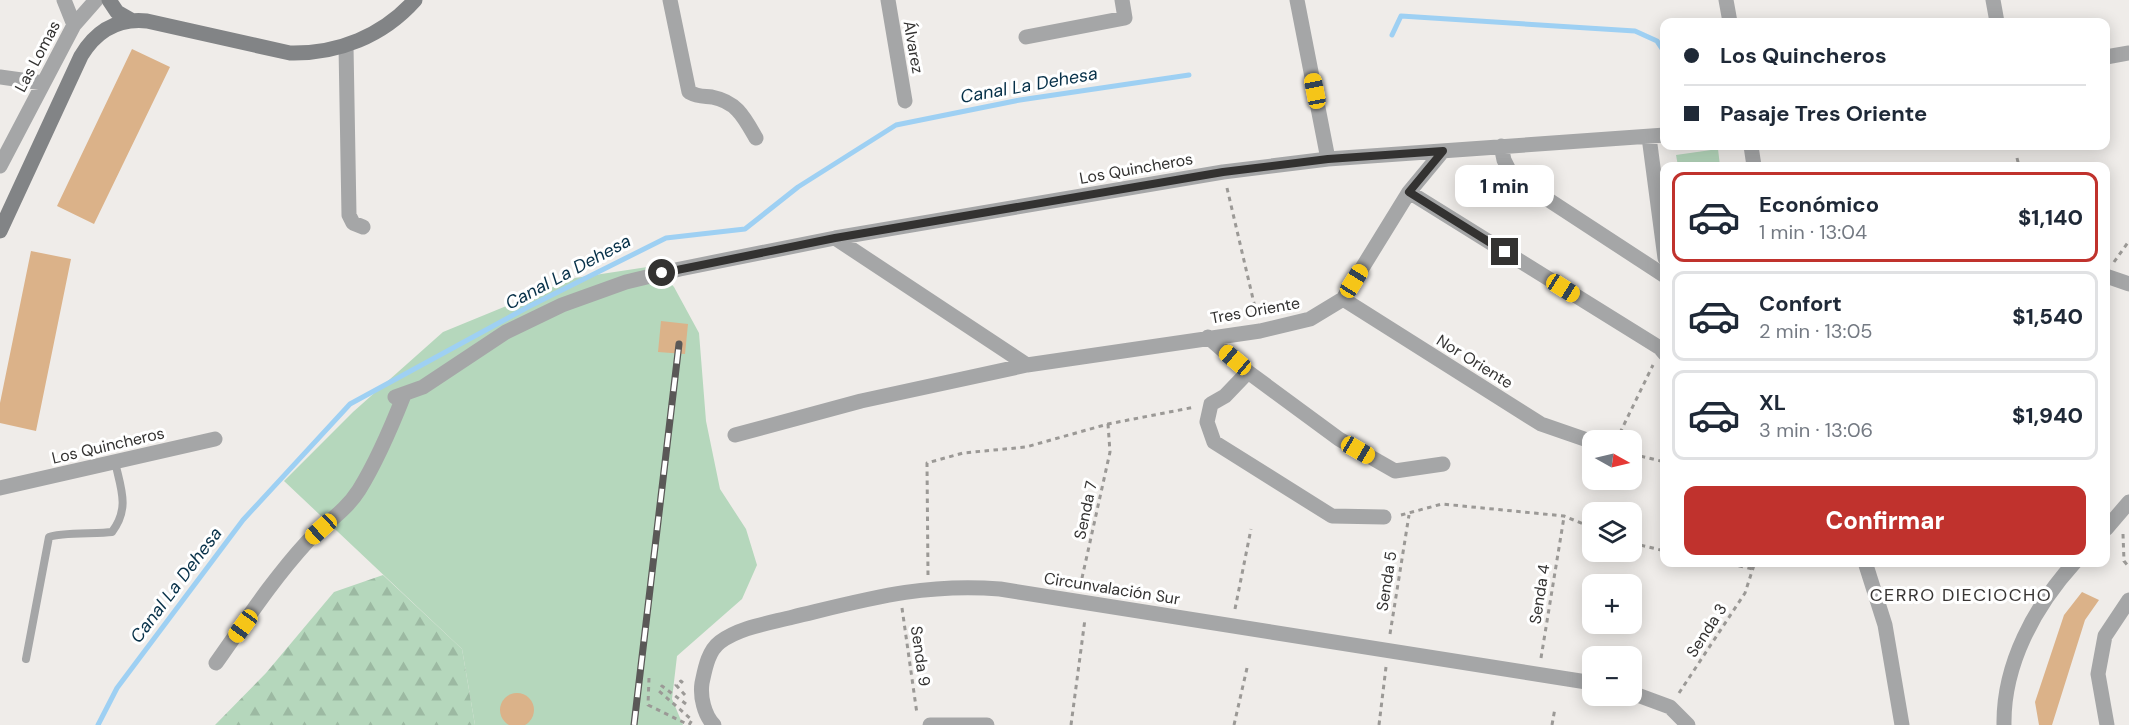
<!DOCTYPE html>
<html lang="es">
<head>
<meta charset="utf-8">
<style>
	:root { --surface:#fff; --page:#f2f2f3; --text:#1f2937; --muted:#747a83; --line:#e0e1e3; --accent:#c0322d }
	body { margin:0; font-family:"DM Sans",sans-serif; background:var(--page); color:var(--text); height:100vh; display:flex; flex-direction:column; font-size:22px; white-space:nowrap }
	* { box-sizing:border-box; margin:0 }
	p { font-size:20px; color:var(--muted) }
	.icon { flex:none; width:33px; height:33px; fill:none; stroke:currentColor; stroke-width:2; stroke-linecap:round; stroke-linejoin:round }
	.map { position:relative; flex:1; overflow:hidden }
	.drawer { position:absolute; left:1660px; top:162px; width:450px; height:405px; display:flex; flex-direction:column; background:var(--surface); border-radius:12px; box-shadow:0 3px 15px #0003 }
	.drawer>* { flex:none }
	.banner { position:absolute; left:1660px; top:18px; width:450px; height:132px; border-radius:12px; box-shadow:0 3px 15px #0003; display:grid; align-content:center; height:132px; padding:0 24px; background:var(--surface) }
	.needle { width:39px; rotate:98deg }
	.buttons { position:absolute; left:1582px; top:430px; display:grid; gap:12px }
	.buttons a { display:grid; place-items:center; width:60px; height:60px; border-radius:12px; background:var(--surface); box-shadow:0 3px 15px #0003; font-size:30px }
	.end { position:absolute; width:27px; height:27px; margin:-14px; border:8px solid #333231; background:#fff; box-shadow:0 0 0 3px #fff }
	.from { border-radius:50% }
	.bubble { position:absolute; height:42px; border-radius:12px; background:var(--surface); box-shadow:0 3px 15px #0003; font-size:20px; font-weight:800; line-height:42px; text-align:center }
	.car { position:absolute; width:18px; height:36px; margin:-18px -9px; border-radius:8px; box-shadow:0 0 4px 2px #0007; background:linear-gradient(#f5c518 24%,#345 0 40%,#f5c518 0 76%,#345 0 86%,#f5c518 0) }
	.banner b { display:flex; align-items:center; gap:21px; height:57px; font-size:22px }
	.banner b+b { border-top:2px solid var(--line) }
	.banner i { width:15px; height:15px; background:var(--text) }
	ul { padding:10px 0 0; list-style:none }
	li { display:flex; align-items:center; gap:18px; height:90px; margin:0 12px 9px; padding:0 12px; border:3px solid var(--line); border-radius:12px }
	li div { flex:1 }
	li b { display:block; font-size:22px }
	li em { font-style:normal; font-weight:800 }
	li.selected { border-color:var(--accent) }
	li>.icon { width:54px; height:54px; stroke-width:1.5 }
	.action { display:flex; gap:12px; margin-top:auto; padding:12px 24px }
	.action a { flex:1; height:69px; border-radius:12px; background:var(--accent); color:#fff; font-size:24px; font-weight:800; line-height:69px; text-align:center }
	.map>svg:first-child { display:block }
	.green { fill:#b5d7bc }
	.forest { fill:url(#forest-firs) }
	.lines { fill:none; stroke-linecap:round; stroke-linejoin:round }
	.stream { stroke:#9ed0f3; stroke-width:5 }
	.building { fill:#dbb289 }
	.path { stroke:#9b9996; stroke-width:3; stroke-dasharray:4.5 4.5; stroke-linecap:butt }
	.lane { stroke:#a5a6a7; stroke-width:8 }
	.street { stroke:#a5a6a7; stroke-width:15 }
	.secondary { stroke:#828486; stroke-width:15 }
	.rail-casing { stroke:#5a5857; stroke-width:7 }
	.rail { stroke:#fff; stroke-width:4.5; stroke-dasharray:14; stroke-linecap:butt }
	.route { stroke:#333231; stroke-width:8 }
	.labels { text-anchor:middle; stroke-width:6; stroke-linejoin:round; paint-order:stroke }
	.street-label { font-size:16px; fill:#333231; stroke:#fff }
	.water-label { font-size:18px; font-style:italic; fill:#063048; stroke:#fff }
	.neighbourhood-label { font-size:18px; letter-spacing:1.5px; fill:#383533; stroke:#fff }
</style>
</head>
<body>
<div class="map">
<svg width="2129" height="725" viewBox="0 0 2129 725">
	<defs>
		<pattern id="forest-firs" width="22" height="20" patternUnits="userSpaceOnUse" patternTransform="scale(1.5)"><rect width="22" height="20" fill="#b5d7bc"/><path d="M5 1l3.5 6h-7zM16 11l3.5 6h-7z" fill="#9cb9a2"/></pattern>
	</defs>
	<rect width="100%" height="100%" fill="#efece9"/>
	<!-- green -->
	<path class="green" d="M1718 149 1720 166H1678L1676 155Z
		M654 266 674 287 699 333 706 421 720 489 746 529 757 565 742 599 677 656 672 699 683 725H475L462 649 284 481 353 412 443 332 575 278Z"/>
	<!-- forest -->
	<path class="forest" d="M383 575 462 649 475 725H215L266 673 334 592Z"/>
	<g class="lines">
		<!-- stream -->
		<path class="stream" d="M1392 35 1401 16 1635 31 1657 41 1665 53
			M98 725 117 688 243 520 350 404 528 307 666 238 745 229 798 187 896 125 1020 100 1189 75"/>
	</g>
	<!-- building -->
	<path class="building" d="M132 49 170 67 94 224 57 206Z
		M31 251 71 259 36 431 0 423V403Z
		M661 321 688 324 685 354 658 352Z
		M2082 592 2099 600 2085 620 2052 725H2039L2035 702 2064 615Z
		M500 710a17 17 0 1 1 34 0a17 17 0 1 1-34 0Z"/>
	<g class="lines">
		<!-- path -->
		<path class="path" d="M2017 158 2019 166
			M1227 188 1257 316
			M2114 262 2129 241
			M1616 441 1653 365
			M1632 454 1665 462
			M1401 515 1442 504 1564 516 1593 528
			M2123 534 2124 561 2129 567
			M1632 543 1665 551
			M1721 562 1753 569
			M928 575 927 463 963 453 1026 447 1108 424 1195 407
			M1080 587 1110 452 1108 424
			M902 608 917 714
			M1235 609 1251 529
			M1390 634 1409 515
			M1541 658 1564 517
			M649 678 648 705 689 725
			M1679 693 1745 593 1755 562
			M685 695 676 685 681 681 686 686
			M686 704 662 686 659 691 692 720 689 725
			M1071 725 1085 619
			M1234 725 1247 668
			M1379 725 1386 667
			M1552 725 1555 708"/>
		<!-- lane -->
		<path class="lane" d="M26 659 49 537C59 532 97 534 112 532 130 508 121 489 115 462"/>
		<!-- street -->
		<path class="street" d="M64 0 74 25
			M670 0 689 92C698 97 703 96 712 97 737 102 744 117 756 138
			M888 0 905 101
			M1297 0 1328 159
			M1726 0 1730 22
			M1993 0 1997 22
			M1026 37 1125 18 1122 0
			M346 46 349 215 353 223 363 227
			M2106 57 2129 53
			M0 77 43 83
			M1649 137 1665 258
			M1501 146 1504 160 1512 176 1665 276
			M1751 146 1754 166
			M0 166 74 25 96 0
			M1409 192 1660 348 1665 354
			M835 238 1027 365
			M2106 276 2129 284
			M1343 299 1541 424 1593 442
			M1208 337 1248 372 1339 439 1395 471 1443 464
			M1248 372 1225 396 1211 404 1207 422 1214 442 1332 516 1384 517
			M395 397 423 387 506 332 562 305 626 282 680 269 835 238 1223 172 1328 159 1665 135
			M735 435 861 401 1027 365 1260 331 1310 319 1343 299 1409 192 1443 151
			M0 488 215 439
			M2106 529 2129 502
			M1865 562 1885 625 1902 725
			M216 663C245 622 273 579 307 542 324 524 345 512 359 490 377 461 391 428 404 395
			M1632 693 1670 707 1688 725
			M714 725C704 715 700 696 702 683 705 669 708 651 720 642 740 627 770 623 793 617 868 599 922 583 1000 589L1593 683
			M930 725H987
			M2004 725C2003 664 2035 606 2075 562
			M2107 725 2098 674 2105 636 2129 600"/>
		<!-- secondary -->
		<path class="secondary" d="M109 0 117 12 131 20
			M0 231 81 56C96 31 118 18 147 21L290 53C338 54 383 36 415 0"/>
		<defs>
			<path id="rail" d="M634 725 679 344"/>
		</defs>
		<!-- rail casing -->
		<use href="#rail" class="rail-casing"/>
		<!-- rail -->
		<use href="#rail" class="rail"/>
	</g>
	<g class="lines">
		<!-- route -->
		<path class="route" d="M662 273 835 238 1223 172 1328 159 1443 151 1409 192 1505 252"/>
	</g>
	<g class="labels">
		<!-- street labels -->
		<g class="street-label">
			<text transform="translate(914 47) rotate(80)" y="6">Álvarez</text>
			<text transform="translate(37 56) rotate(-62)" y="6">Las Lomas</text>
			<text transform="translate(1136 168) rotate(-10)" y="6">Los Quincheros</text>
			<text transform="translate(1255 310) rotate(-10)" y="6">Tres Oriente</text>
			<text transform="translate(1475 361) rotate(32)" y="6">Nor Oriente</text>
			<text transform="translate(108 445) rotate(-13)" y="6">Los Quincheros</text>
			<text transform="translate(1085 510) rotate(-78)" y="6">Senda 7</text>
			<text transform="translate(1386 581) rotate(-81)" y="6">Senda 5</text>
			<text transform="translate(1112 588) rotate(9)" y="6">Circunvalación Sur</text>
			<text transform="translate(1539 594) rotate(-81)" y="6">Senda 4</text>
			<text transform="translate(1706 630) rotate(-57)" y="6">Senda 3</text>
			<text transform="translate(921 656) rotate(82)" y="6">Senda 9</text>
		</g>
		<!-- water labels -->
		<g class="water-label">
			<text transform="translate(1029 85) rotate(-10)" y="6">Canal La Dehesa</text>
			<text transform="translate(568 272) rotate(-28)" y="6">Canal La Dehesa</text>
			<text transform="translate(176 585) rotate(-53)" y="6">Canal La Dehesa</text>
		</g>
		<!-- neighbourhood labels -->
		<g class="neighbourhood-label">
			<text x="1961" y="601">CERRO DIECIOCHO</text>
		</g>
	</g>
</svg>
<div class="buttons">
<a><svg class="needle" viewBox="-14 -14 28 28"><path d="M0-13l5 13h-10z" fill="#e53935"/><path d="M0 13l5-13h-10z" fill="#747a83"/></svg></a>
<a><svg class="icon" aria-label="layers" viewBox="0 0 24 24"><path d="M12 4l9 5-9 5-9-5zM3 14l9 5 9-5"/></svg></a>
<a>+</a>
<a>−</a>
</div>
<i class="end from" style="left:662px;top:273px"></i>
<i class="end" style="left:1505px;top:252px"></i>
<div class="bubble" style="left:1455px;top:165px;width:99px">1 min</div>
<i class="car" style="left:1315px;top:91px;rotate:349deg"></i>
<i class="car" style="left:1354px;top:281px;rotate:32deg"></i>
<i class="car" style="left:1563px;top:288px;rotate:122deg"></i>
<i class="car" style="left:1235px;top:360px;rotate:310deg"></i>
<i class="car" style="left:1358px;top:450px;rotate:120deg"></i>
<i class="car" style="left:321px;top:529px;rotate:228deg"></i>
<i class="car" style="left:243px;top:626px;rotate:216deg"></i>
<div class="banner">
<b><i class="from"></i>Los Quincheros</b>
<b><i></i>Pasaje Tres Oriente</b>
</div>
<section class="drawer">
<ul>
<li class="selected"><svg class="icon" aria-label="car" viewBox="0 0 24 24"><path d="M5 17H2v-5l4-1 3-4h7l3 4 3 1v5h-3M9 17h6M6 11h13"/><circle cx="7" cy="17" r="2"/><circle cx="17" cy="17" r="2"/></svg><div><b>Económico</b><p>1 min · 13:04</p></div><em>$1,140</em></li>
<li><svg class="icon" aria-label="car" viewBox="0 0 24 24"><path d="M5 17H2v-5l4-1 3-4h7l3 4 3 1v5h-3M9 17h6M6 11h13"/><circle cx="7" cy="17" r="2"/><circle cx="17" cy="17" r="2"/></svg><div><b>Confort</b><p>2 min · 13:05</p></div><em>$1,540</em></li>
<li><svg class="icon" aria-label="car" viewBox="0 0 24 24"><path d="M5 17H2v-5l4-1 3-4h7l3 4 3 1v5h-3M9 17h6M6 11h13"/><circle cx="7" cy="17" r="2"/><circle cx="17" cy="17" r="2"/></svg><div><b>XL</b><p>3 min · 13:06</p></div><em>$1,940</em></li>
</ul>
<div class="action"><a>Confirmar</a></div>
</section>
</div>
</body>
</html>
